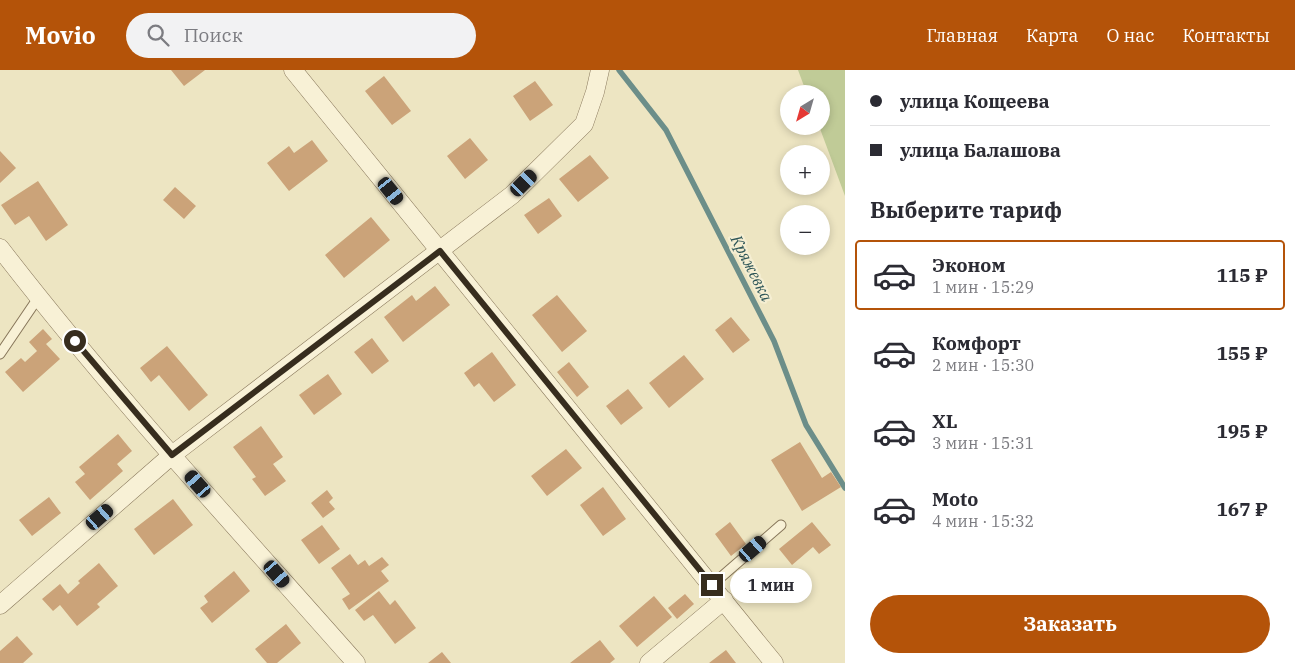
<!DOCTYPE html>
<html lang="ru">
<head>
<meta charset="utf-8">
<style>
	:root { --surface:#fff; --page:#f2f2f3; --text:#2b2b33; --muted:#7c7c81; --line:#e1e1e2; --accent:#b45309 }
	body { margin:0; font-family:"IBM Plex Serif",serif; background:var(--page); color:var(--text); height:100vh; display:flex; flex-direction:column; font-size:19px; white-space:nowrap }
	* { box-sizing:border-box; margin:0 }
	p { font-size:16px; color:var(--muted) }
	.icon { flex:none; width:28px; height:28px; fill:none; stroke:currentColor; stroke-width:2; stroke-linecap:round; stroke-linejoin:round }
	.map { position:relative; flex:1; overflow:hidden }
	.details { display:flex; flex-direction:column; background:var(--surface); width:450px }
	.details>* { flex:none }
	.hud { display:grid; align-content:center; height:110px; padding:0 25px; background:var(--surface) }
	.needle { width:32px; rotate:217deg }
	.buttons { position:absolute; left:780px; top:15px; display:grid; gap:10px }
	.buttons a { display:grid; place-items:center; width:50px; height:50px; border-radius:50%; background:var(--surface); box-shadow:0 2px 8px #0003; font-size:25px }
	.end { position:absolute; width:22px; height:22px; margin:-11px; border:6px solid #372d1e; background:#fff; box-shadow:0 0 0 2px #fff }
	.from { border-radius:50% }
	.bubble { position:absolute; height:35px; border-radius:18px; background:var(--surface); box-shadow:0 2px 8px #0003; font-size:16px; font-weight:700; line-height:35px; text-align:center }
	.car { position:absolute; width:15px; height:30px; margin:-15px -8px; border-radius:6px; box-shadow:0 0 4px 1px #0007; background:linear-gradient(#222 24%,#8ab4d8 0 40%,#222 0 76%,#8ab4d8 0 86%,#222 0) }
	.hud b { display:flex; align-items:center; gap:18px; height:48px; font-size:19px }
	.hud b+b { border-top:1px solid var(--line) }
	.hud i { width:12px; height:12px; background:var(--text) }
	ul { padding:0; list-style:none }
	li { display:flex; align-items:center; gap:15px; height:70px; margin:0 10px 8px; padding:0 15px; border:2px solid transparent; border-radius:5px }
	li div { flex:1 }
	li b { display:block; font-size:19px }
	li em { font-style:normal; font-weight:700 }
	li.selected { border-color:var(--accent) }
	li>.icon { width:45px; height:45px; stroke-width:1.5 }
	h2 { padding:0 25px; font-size:22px; line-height:60px }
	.action { display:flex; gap:10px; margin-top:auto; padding:10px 25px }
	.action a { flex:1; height:58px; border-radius:30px; background:var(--accent); color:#fff; font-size:20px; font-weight:700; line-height:58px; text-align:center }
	header { display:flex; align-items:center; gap:30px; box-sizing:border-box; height:70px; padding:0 25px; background:var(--accent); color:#fff }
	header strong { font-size:24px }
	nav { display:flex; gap:28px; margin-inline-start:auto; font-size:18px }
	.search { width:350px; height:45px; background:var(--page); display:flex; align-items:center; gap:12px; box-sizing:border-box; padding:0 18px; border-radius:28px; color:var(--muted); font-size:19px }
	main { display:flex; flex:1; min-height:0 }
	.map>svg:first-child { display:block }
	.green { fill:#c0cb97 }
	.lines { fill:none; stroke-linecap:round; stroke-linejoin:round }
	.stream { stroke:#6c8e89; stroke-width:5.5 }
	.building { fill:#cba379 }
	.service-casing { stroke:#87765a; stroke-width:11 }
	.minor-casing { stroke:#87765a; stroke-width:19 }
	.service { stroke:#f8f1d6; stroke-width:9 }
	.minor { stroke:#f8f1d6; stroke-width:18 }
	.route { stroke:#372d1e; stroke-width:6 }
	.labels { text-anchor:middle; stroke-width:4.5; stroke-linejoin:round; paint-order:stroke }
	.water-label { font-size:16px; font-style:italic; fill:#2d5557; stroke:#f5eed2 }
</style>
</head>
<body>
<header>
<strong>Movio</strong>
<div class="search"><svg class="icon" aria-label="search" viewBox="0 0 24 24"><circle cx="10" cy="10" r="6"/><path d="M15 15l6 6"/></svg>Поиск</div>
<nav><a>Главная</a><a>Карта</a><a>О нас</a><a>Контакты</a></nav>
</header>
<main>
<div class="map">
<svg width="845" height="593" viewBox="0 0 845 593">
	<rect width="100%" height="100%" fill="#ede5c2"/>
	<!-- green -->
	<path class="green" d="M798 0H845V126L819 56H821V24H807Z"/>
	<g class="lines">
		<!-- stream -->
		<path class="stream" d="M619 0 666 60 774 271 806 355 845 418"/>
	</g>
	<!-- building -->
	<path class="building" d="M171 0H205L184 16Z
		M384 6 411 41 392 55 365 21Z
		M535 11 553 35 530 51 513 26Z
		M470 68 488 90 465 109 447 86Z
		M312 70 328 91 289 121 267 93 289 76 294 83Z
		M0 81 16 98 0 113Z
		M590 85 609 108 578 132 559 109Z
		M38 111 68 155 46 171 29 146 15 155 1 135Z
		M175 117 196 136 184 149 163 130Z
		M549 128 562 146 538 164 524 145Z
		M371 147 390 170 344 208 325 185Z
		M435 216 450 235 403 272 384 247 412 225 416 231Z
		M557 225 587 261 562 282 532 245Z
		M731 247 750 270 733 283 715 260Z
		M43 259 52 269 46 274 60 289 23 322 5 302 21 288 25 292 37 281 29 272Z
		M372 268 389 291 372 304 354 282Z
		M167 276 208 325 189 341 159 305 151 312 140 298Z
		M492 282 516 315 494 332 479 313 474 317 464 303Z
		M684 285 704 309 669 338 649 313Z
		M569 292 589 317 577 327 557 302Z
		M328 304 342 324 314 345 299 325Z
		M628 319 643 338 621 355 606 336Z
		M261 356 283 387 273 394 286 411 265 426 252 409 256 407 233 377Z
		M118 364 132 381 117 394 123 401 90 430 75 412 85 404 79 397Z
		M800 372 822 408 831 402 841 417 802 441 771 390Z
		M566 379 582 398 547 426 531 406Z
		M603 417 626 449 603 466 580 435Z
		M327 420 333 428 329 432 335 439 323 448 311 433Z
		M49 427 61 443 32 466 19 450Z
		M173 429 193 455 154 485 134 459Z
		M730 452 746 474 731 486 715 464Z
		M812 452 831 475 819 484 813 477 792 495 779 479Z
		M322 455 340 479 319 494 301 470Z
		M350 484 358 495 365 490 369 496 382 487 389 495 381 501 389 511 349 540 342 529 350 524 331 498Z
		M99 493 118 516 97 534 100 537 77 556 60 535 53 541 42 529 60 514 68 524 80 513 78 511Z
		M234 501 250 521 212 553 200 538 208 532 204 526Z
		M379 521 390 535 395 530 416 558 395 574 373 545 364 551 355 540Z
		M685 524 694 534 677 549 668 538Z
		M654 526 672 547 637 577 619 556Z
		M286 554 301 573 277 593H267L255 579Z
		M17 566 33 584 23 593H0V581Z
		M600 570 615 589 610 593H570Z
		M726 580 736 593H709Z
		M442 582 451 593H428Z"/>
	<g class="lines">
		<defs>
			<path id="service" d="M0 284 38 228
				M712 515 781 455"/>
			<path id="minor" d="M293 0 774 593
				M0 178C111 322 236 457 356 593
				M0 535 172 385 512 125 584 54 595 22 600 0
				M649 593 724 530"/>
		</defs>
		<!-- service casing -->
		<use href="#service" class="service-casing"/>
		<!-- minor casing -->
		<use href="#minor" class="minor-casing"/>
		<!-- service -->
		<use href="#service" class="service"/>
		<!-- minor -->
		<use href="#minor" class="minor"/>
	</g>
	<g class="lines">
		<!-- route -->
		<path class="route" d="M75 271 172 385 440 181 712 515"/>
	</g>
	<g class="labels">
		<!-- water labels -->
		<g class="water-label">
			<text transform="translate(752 198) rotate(63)" y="6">Кряжевка</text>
		</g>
	</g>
</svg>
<div class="buttons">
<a><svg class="needle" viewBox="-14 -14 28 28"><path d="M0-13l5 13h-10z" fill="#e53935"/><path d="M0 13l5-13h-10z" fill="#7c7c81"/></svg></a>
<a>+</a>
<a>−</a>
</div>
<i class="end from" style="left:75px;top:271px"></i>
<i class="end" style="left:712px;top:515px"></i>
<div class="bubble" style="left:730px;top:498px;width:82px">1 мин</div>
<i class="car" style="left:524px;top:113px;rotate:45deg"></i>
<i class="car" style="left:391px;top:121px;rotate:141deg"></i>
<i class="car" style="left:198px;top:414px;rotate:319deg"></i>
<i class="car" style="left:100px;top:447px;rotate:49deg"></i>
<i class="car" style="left:753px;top:479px;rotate:49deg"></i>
<i class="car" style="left:277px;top:504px;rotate:139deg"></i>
</div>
<section class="details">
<div class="hud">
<b><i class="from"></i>улица Кощеева</b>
<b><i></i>улица Балашова</b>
</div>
<h2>Выберите тариф</h2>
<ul>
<li class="selected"><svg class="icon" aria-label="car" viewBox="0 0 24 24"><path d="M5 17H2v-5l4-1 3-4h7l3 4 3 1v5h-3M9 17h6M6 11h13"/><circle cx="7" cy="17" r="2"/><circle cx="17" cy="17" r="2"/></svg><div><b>Эконом</b><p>1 мин · 15:29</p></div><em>115 ₽</em></li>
<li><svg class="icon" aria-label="car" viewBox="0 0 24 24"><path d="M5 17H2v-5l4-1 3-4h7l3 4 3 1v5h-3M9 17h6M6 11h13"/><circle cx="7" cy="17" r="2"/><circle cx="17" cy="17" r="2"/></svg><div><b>Комфорт</b><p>2 мин · 15:30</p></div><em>155 ₽</em></li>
<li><svg class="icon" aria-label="car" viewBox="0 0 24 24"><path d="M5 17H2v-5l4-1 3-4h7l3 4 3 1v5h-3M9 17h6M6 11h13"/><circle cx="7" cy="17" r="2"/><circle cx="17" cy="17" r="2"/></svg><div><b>XL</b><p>3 мин · 15:31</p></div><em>195 ₽</em></li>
<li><svg class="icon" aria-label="car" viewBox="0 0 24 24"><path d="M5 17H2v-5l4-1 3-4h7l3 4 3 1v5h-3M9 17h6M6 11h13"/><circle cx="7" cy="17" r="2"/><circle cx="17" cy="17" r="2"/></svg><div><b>Moto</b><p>4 мин · 15:32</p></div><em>167 ₽</em></li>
</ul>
<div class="action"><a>Заказать</a></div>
</section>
</main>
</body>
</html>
